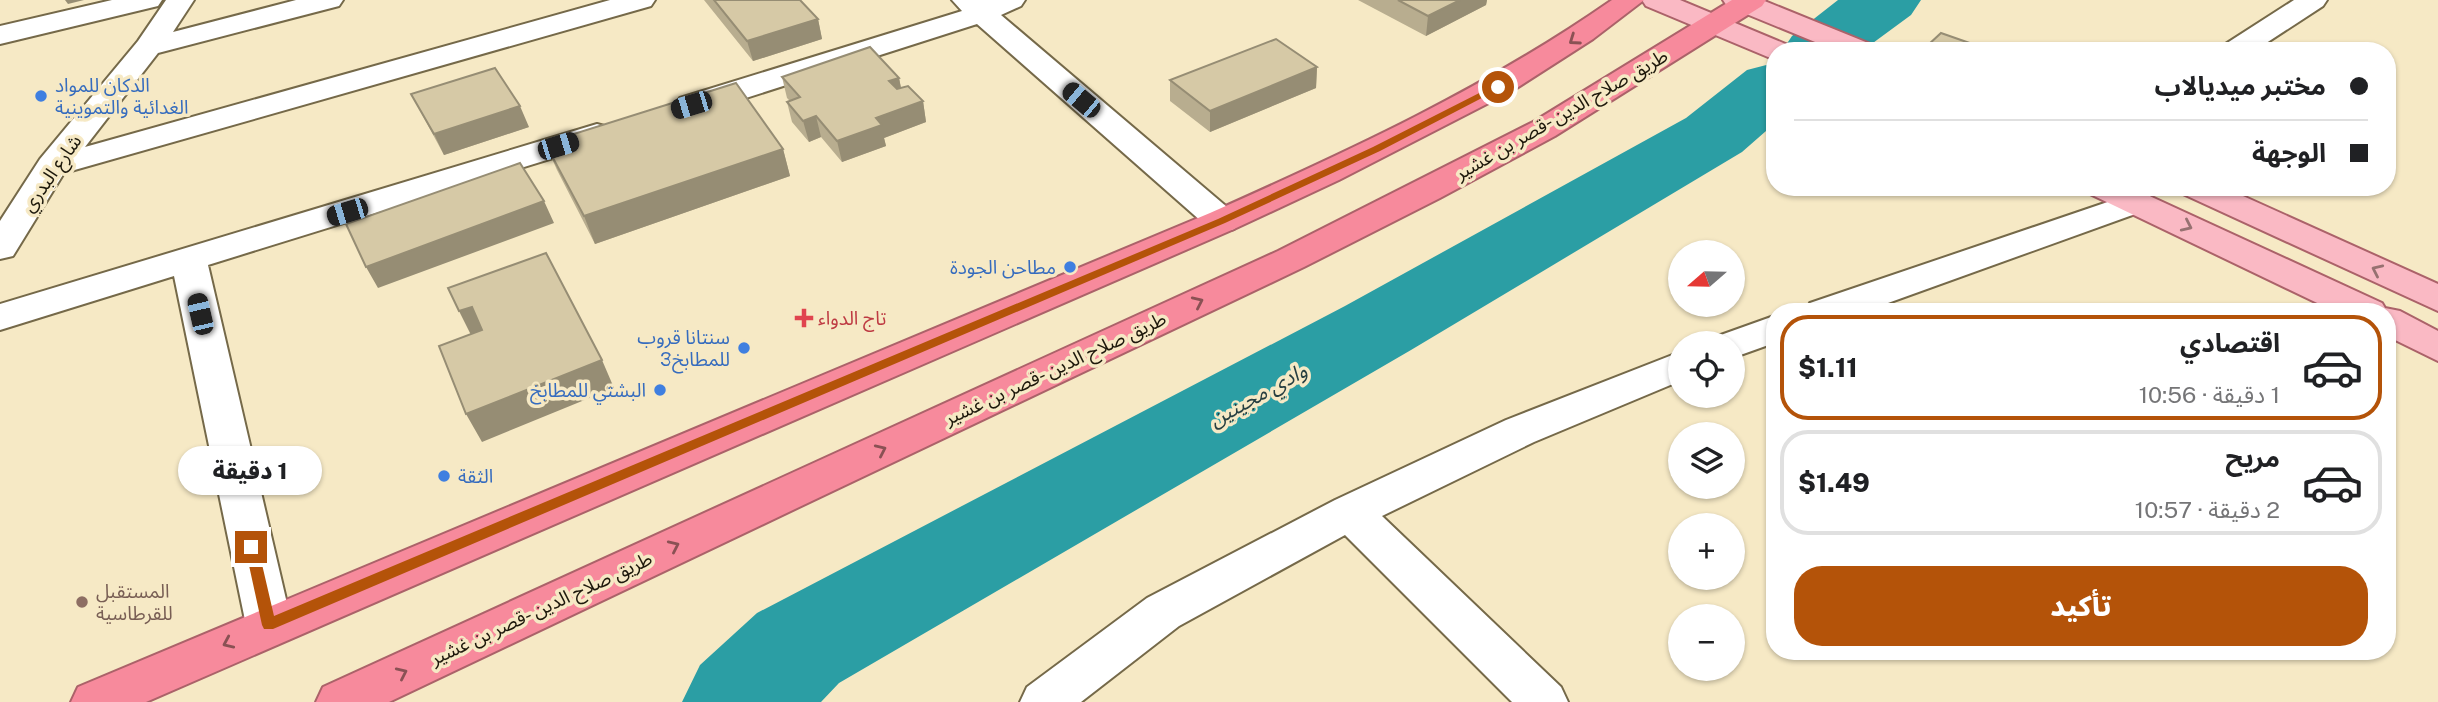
<!DOCTYPE html>
<html lang="ar">
<head>
<meta charset="utf-8">
<style>
	:root { --surface:#fff; --page:#f6f6f6; --text:#202124; --muted:#757577; --line:#e0e0e0; --accent:#b45309 }
	body { margin:0; font-family:"Public Sans","Noto Sans Arabic",sans-serif; background:var(--page); color:var(--text); direction:rtl; height:100vh; display:flex; flex-direction:column; font-size:26px; white-space:nowrap }
	* { box-sizing:border-box; margin:0 }
	p { font-size:23px; color:var(--muted) }
	.icon { flex:none; width:38px; height:38px; fill:none; stroke:currentColor; stroke-width:2; stroke-linecap:round; stroke-linejoin:round }
	.map { position:relative; flex:1; overflow:hidden; direction:ltr }
	.sheet { position:absolute; left:1766px; top:303px; width:630px; height:357px; display:flex; flex-direction:column; background:var(--surface); border-radius:28px; box-shadow:0 2px 5px #0004; direction:rtl }
	.sheet>* { flex:none }
	.hud { position:absolute; left:1766px; top:42px; width:630px; height:154px; border-radius:28px; box-shadow:0 2px 5px #0004; direction:rtl; display:grid; align-content:center; height:154px; padding:0 28px; background:var(--surface) }
	.needle { width:46px; rotate:250deg }
	.tools { position:absolute; left:1668px; top:240px; display:grid; gap:14px }
	.tools a { display:grid; place-items:center; width:77px; height:77px; border-radius:50%; background:var(--surface); box-shadow:0 2px 5px #0004; font-size:35px }
	.end { position:absolute; width:32px; height:32px; margin:-16px; border:9px solid #b45309; background:#fff; box-shadow:0 0 0 4px #fff }
	.from { border-radius:50% }
	.bubble { position:absolute; height:49px; border-radius:24px; background:var(--surface); box-shadow:0 2px 5px #0004; font-size:23px; font-weight:800; line-height:49px; text-align:center; direction:rtl }
	.car { position:absolute; width:21px; height:42px; margin:-21px -10px; border-radius:9px; box-shadow:0 0 5px 2px #0007; background:linear-gradient(#222 24%,#8ab4d8 0 40%,#222 0 76%,#8ab4d8 0 86%,#222 0) }
	.hud b { display:flex; align-items:center; gap:24px; height:66px; font-size:26px }
	.hud b+b { border-top:2px solid var(--line) }
	.hud i { width:18px; height:18px; background:var(--text) }
	ul { padding:12px 0 0; list-style:none }
	li { display:flex; align-items:center; gap:21px; height:105px; margin:0 14px 10px; padding:0 14px; border:4px solid var(--line); border-radius:28px }
	li div { flex:1 }
	li b { display:block; font-size:26px }
	li em { font-style:normal; font-weight:800 }
	li.selected { border-color:var(--accent) }
	li>.icon { width:63px; height:63px; stroke-width:1.5 }
	.button { display:flex; gap:14px; margin-top:auto; padding:14px 28px }
	.button a { flex:1; height:80px; border-radius:28px; background:var(--accent); color:#fff; font-size:28px; font-weight:800; line-height:80px; text-align:center }
	.map>svg:first-child { display:block }
	.lines { fill:none; stroke-linecap:round; stroke-linejoin:round }
	.river { fill:#2b9ea4; fill-rule:evenodd }
	.minor-casing { stroke:#756949; stroke-width:4 }
	.major-casing { stroke:#ab6269; stroke-width:4 }
	.highway-casing { stroke:#ab6269; stroke-width:4 }
	.minor { fill:#fff; fill-rule:evenodd }
	.major { fill:#fab9c4; fill-rule:evenodd }
	.highway { fill:#f78a9c; fill-rule:evenodd }
	.wall { fill:#b8ad8f }
	.shaded-wall { fill:#968d74 }
	.building { fill:#d6c9a6; stroke:#968d74; stroke-width:2 }
	.oneway { stroke:#8a5154 }
	.oneway2 { stroke:#977171 }
	.route { fill:#b45309 }
	.shop-dot { fill:#3f7fe0; stroke:#f6e9c5; stroke-width:2.5 }
	.health-dot { fill:#e0444e; stroke:#f6e9c5; stroke-width:2.5 }
	.education-dot { fill:#8d6e63; stroke:#f6e9c5; stroke-width:2.5 }
	.labels { text-anchor:middle; stroke-width:7; stroke-linejoin:round; paint-order:stroke }
	.shop-label { font-size:19px; fill:#366cbe; stroke:#f6e9c5; text-anchor:end }
	.street-label { font-size:19px; fill:#1d180b; stroke:#f6e9c5 }
	.health-label { font-size:19px; fill:#be3a42; stroke:#f6e9c5; text-anchor:start }
	.education-label { font-size:19px; fill:#785e54; stroke:#f6e9c5; text-anchor:start }
	.water-label { font-size:21px; font-style:italic; fill:#273f41; stroke:#f6e9c5 }
</style>
</head>
<body>
<div class="map">
<svg width="2438" height="702" viewBox="0 0 2438 702">
	<rect width="100%" height="100%" fill="#f6e9c5"/>
	<g class="lines">
		<!-- river -->
		<path class="river" d="M1838 0H1921L1911 15 1862 51H1782L1792 36Z
			M1774 63V124L1742 152 1411 350 839 683 821 702H682L700 665 757 613 1345 306 1686 118 1747 70Z"/>
		<defs>
			<path id="minor" d="M112 0H162L158 6 0 44V26Z
				M166 0H194L173 32 296 0H343L339 6 158 53 85 147 610 0H655L651 6 64 173 13 256 0 259V221L40 159 138 41Z
				M952 0H1025L1021 6 1001 15 1234 213 1239 221 1234 229 1222 232 1210 229 977 24 702 112 691 114 680 112 675 105 680 98 962 11Z
				M2294 0H2327L2323 6 2254 51H2219L2224 45Z
				M597 124 608 127 613 134 608 141 208 265 292 625 285 639 269 645 253 639 246 625 174 276 0 330V304Z
				M2137 192 2149 195 2154 202 2149 209 1863 312H1805L1810 303Z
				M1774 316V343L1732 358V343H1714L1718 336Z
				M1680 352V381L1534 442 1382 516 1561 687 1568 702H1512L1345 535 1179 626 1081 702H1020L1027 687 1147 598 1335 500 1506 420Z"/>
			<path id="major" d="M1642 0H1680L1788 45 1793 51H1774V59L1768 57 1646 6Z
				M1723 0H1762L1873 45 1878 51H1837L1727 6Z
				M2085 187H2130L2382 303 2385 308 2400 311 2438 331V361L2387 336V312H2336L2090 194Z
				M2178 187H2223L2438 284V311L2183 194Z"/>
			<path id="highway" d="M1612 0H1644L1593 39 1512 91 1339 180 1234 229 146 702H71L78 687 1210 213C1349 151 1486 88 1612 0Z
				M1732 0H1766L1762 6 1555 136 1440 198 1304 267 389 702H316L323 687 1278 251 1533 122Z"/>
		</defs>
		<!-- minor casing -->
		<use href="#minor" class="minor-casing"/>
		<!-- major casing -->
		<use href="#major" class="major-casing"/>
		<!-- highway casing -->
		<use href="#highway" class="highway-casing"/>
		<!-- minor -->
		<use href="#minor" class="minor"/>
		<!-- major -->
		<use href="#major" class="major"/>
		<!-- highway -->
		<use href="#highway" class="highway"/>
	</g>
	<!-- wall -->
	<path class="wall" d="M704 0H800L818 19 822 39 753 61Z
		M1358 0H1487L1486 5 1426 36Z
		M1927 46 1981 47 1979 51H1925Z
		M1317 67 1316 88 1210 132 1170 101V80Z
		M782 77 899 78 901 88 923 101 926 122 884 138 886 146 842 162 821 137 809 142 792 122 787 102 790 101 787 98Z
		M411 94 529 127 444 155Z
		M545 143 783 149 790 176 595 244 557 170Z"/>
	<!-- shaded-wall -->
	<path class="shaded-wall" d="M65 0H84L68 4Z
		M1460 0H1487L1486 5 1426 36 1428 16Z
		M818 19 822 39 753 61 747 41Z
		M1317 67 1316 88 1210 132V111Z
		M899 78 903 98 889 81Z
		M923 101 926 122 884 138 886 146 842 162 837 141 876 118Z
		M520 106 529 127 444 155 434 134Z
		M816 116 821 137 809 142 803 121Z
		M783 149 790 176 595 244 584 216Z
		M544 201 554 223 378 288 366 267Z
		M472 307 487 335 473 339 459 311Z
		M602 360 614 388 482 442 466 414Z"/>
	<!-- building -->
	<path class="building" d="M714 0H800L818 19 747 41Z
		M1398 0H1460L1428 16Z
		M1941 33 1981 47 1977 51H1939L1927 46Z
		M1276 39 1317 67 1210 111 1170 80Z
		M870 47 899 78 889 81 897 89 908 86 923 101 876 118 882 125 837 141 816 116 803 121 787 102 800 97 782 77Z
		M495 68 520 106 434 134 411 94Z
		M736 83 783 149 584 216 545 143Z
		M520 163 544 201 366 267 346 224Z
		M546 253 602 360 466 414 439 346 482 330 472 307 459 311 448 288Z"/>
	<!-- one-way arrows -->
	<defs><path id="oneway-chevron" d="M-2-3.5L2.5 0L-2 3.5" fill="none" stroke-width="1.6" stroke-linecap="round" stroke-linejoin="round" transform="scale(1.75)"/></defs>
	<g class="oneway">
		<use href="#oneway-chevron" transform="translate(1574 40) rotate(145)"/>
		<use href="#oneway-chevron" transform="translate(1198 302) rotate(-25)"/>
		<use href="#oneway-chevron" transform="translate(881 450) rotate(-25)"/>
		<use href="#oneway-chevron" transform="translate(674 546) rotate(-25)"/>
		<use href="#oneway-chevron" transform="translate(228 643) rotate(156)"/>
		<use href="#oneway-chevron" transform="translate(402 673) rotate(-25)"/>
	</g>
	<g class="oneway2">
		<use href="#oneway-chevron" transform="translate(2187 226) rotate(25)"/>
		<use href="#oneway-chevron" transform="translate(2377 270) rotate(-155)"/>
	</g>
	<!-- route -->
	<path class="route" d="M1495 85 1503 87 1380 151 1225 223 273 629H264L262 625 245 547 247 543 251 542 258 547 274 616 1218 219 1373 147Z"/>
	<!-- markers -->
	<g class="shop-dot">
		<circle cx="41" cy="96" r="7"/>
		<circle cx="1070" cy="267" r="7"/>
		<circle cx="744" cy="348" r="7"/>
		<circle cx="660" cy="390" r="7"/>
		<circle cx="444" cy="476" r="7"/>
	</g>
	<path class="health-dot" d="M800.5 307.5h7v7h7v7h-7v7h-7v-7h-7v-7h7z"/>
	<circle class="education-dot" cx="82" cy="602" r="7"/>
	<g class="labels">
		<!-- shop labels -->
		<g class="shop-label">
			<text x="55" y="92" text-anchor="start">الدكان للمواد<tspan x="55" dy="22">الغدائية والتموينية</tspan></text>
			<text x="1056" y="274">مطاحن الجودة</text>
			<text x="730" y="344">سنتانا قروب<tspan x="730" dy="22">3للمطابخ</tspan></text>
			<text x="646" y="397">البشتي للمطابخ</text>
			<text x="458" y="483" text-anchor="start">الثقة</text>
		</g>
		<!-- street labels -->
		<g class="street-label">
			<text transform="translate(1561 114) rotate(-30)" y="7">طريق صلاح الدين -قصر بن غشير</text>
			<text transform="translate(51 173) rotate(-55)" y="7">شارع البدري</text>
			<text transform="translate(1055 368) rotate(-25)" y="7">طريق صلاح الدين -قصر بن غشير</text>
			<text transform="translate(541 608) rotate(-25)" y="7">طريق صلاح الدين -قصر بن غشير</text>
		</g>
		<!-- health labels -->
		<g class="health-label">
			<text x="818" y="325">تاج الدواء</text>
		</g>
		<!-- education labels -->
		<g class="education-label">
			<text x="96" y="598">المستقبل<tspan x="96" dy="22">للقرطاسية</tspan></text>
		</g>
		<!-- water labels -->
		<g class="water-label">
			<text transform="translate(1258 395) rotate(-29)" y="7">وادي مجينين</text>
		</g>
	</g>
</svg>
<div class="tools">
<a><svg class="needle" viewBox="-14 -14 28 28"><path d="M0-13l5 13h-10z" fill="#e53935"/><path d="M0 13l5-13h-10z" fill="#757577"/></svg></a>
<a><svg class="icon" aria-label="locate" viewBox="0 0 24 24"><circle cx="12" cy="12" r="6"/><path d="M12 2v4M12 18v4M2 12h4M18 12h4"/></svg></a>
<a><svg class="icon" aria-label="layers" viewBox="0 0 24 24"><path d="M12 4l9 5-9 5-9-5zM3 14l9 5 9-5"/></svg></a>
<a>+</a>
<a>−</a>
</div>
<i class="end from" style="left:1498px;top:87px"></i>
<i class="end" style="left:251px;top:547px"></i>
<div class="bubble" style="left:178px;top:446px;width:144px">1 دقيقة</div>
<i class="car" style="left:1081px;top:100px;rotate:310deg"></i>
<i class="car" style="left:691px;top:105px;rotate:253deg"></i>
<i class="car" style="left:558px;top:146px;rotate:73deg"></i>
<i class="car" style="left:347px;top:212px;rotate:253deg"></i>
<i class="car" style="left:200px;top:314px;rotate:347deg"></i>
<div class="hud">
<b><i class="from"></i>مختبر ميديالاب</b>
<b><i></i>الوجهة</b>
</div>
<section class="sheet">
<ul>
<li class="selected"><svg class="icon" aria-label="car" viewBox="0 0 24 24"><path d="M5 17H2v-5l4-1 3-4h7l3 4 3 1v5h-3M9 17h6M6 11h13"/><circle cx="7" cy="17" r="2"/><circle cx="17" cy="17" r="2"/></svg><div><b>اقتصادي</b><p>1 دقيقة · 10:56</p></div><em>$1.11</em></li>
<li><svg class="icon" aria-label="car" viewBox="0 0 24 24"><path d="M5 17H2v-5l4-1 3-4h7l3 4 3 1v5h-3M9 17h6M6 11h13"/><circle cx="7" cy="17" r="2"/><circle cx="17" cy="17" r="2"/></svg><div><b>مريح</b><p>2 دقيقة · 10:57</p></div><em>$1.49</em></li>
</ul>
<div class="button"><a>تأكيد</a></div>
</section>
</div>
</body>
</html>
